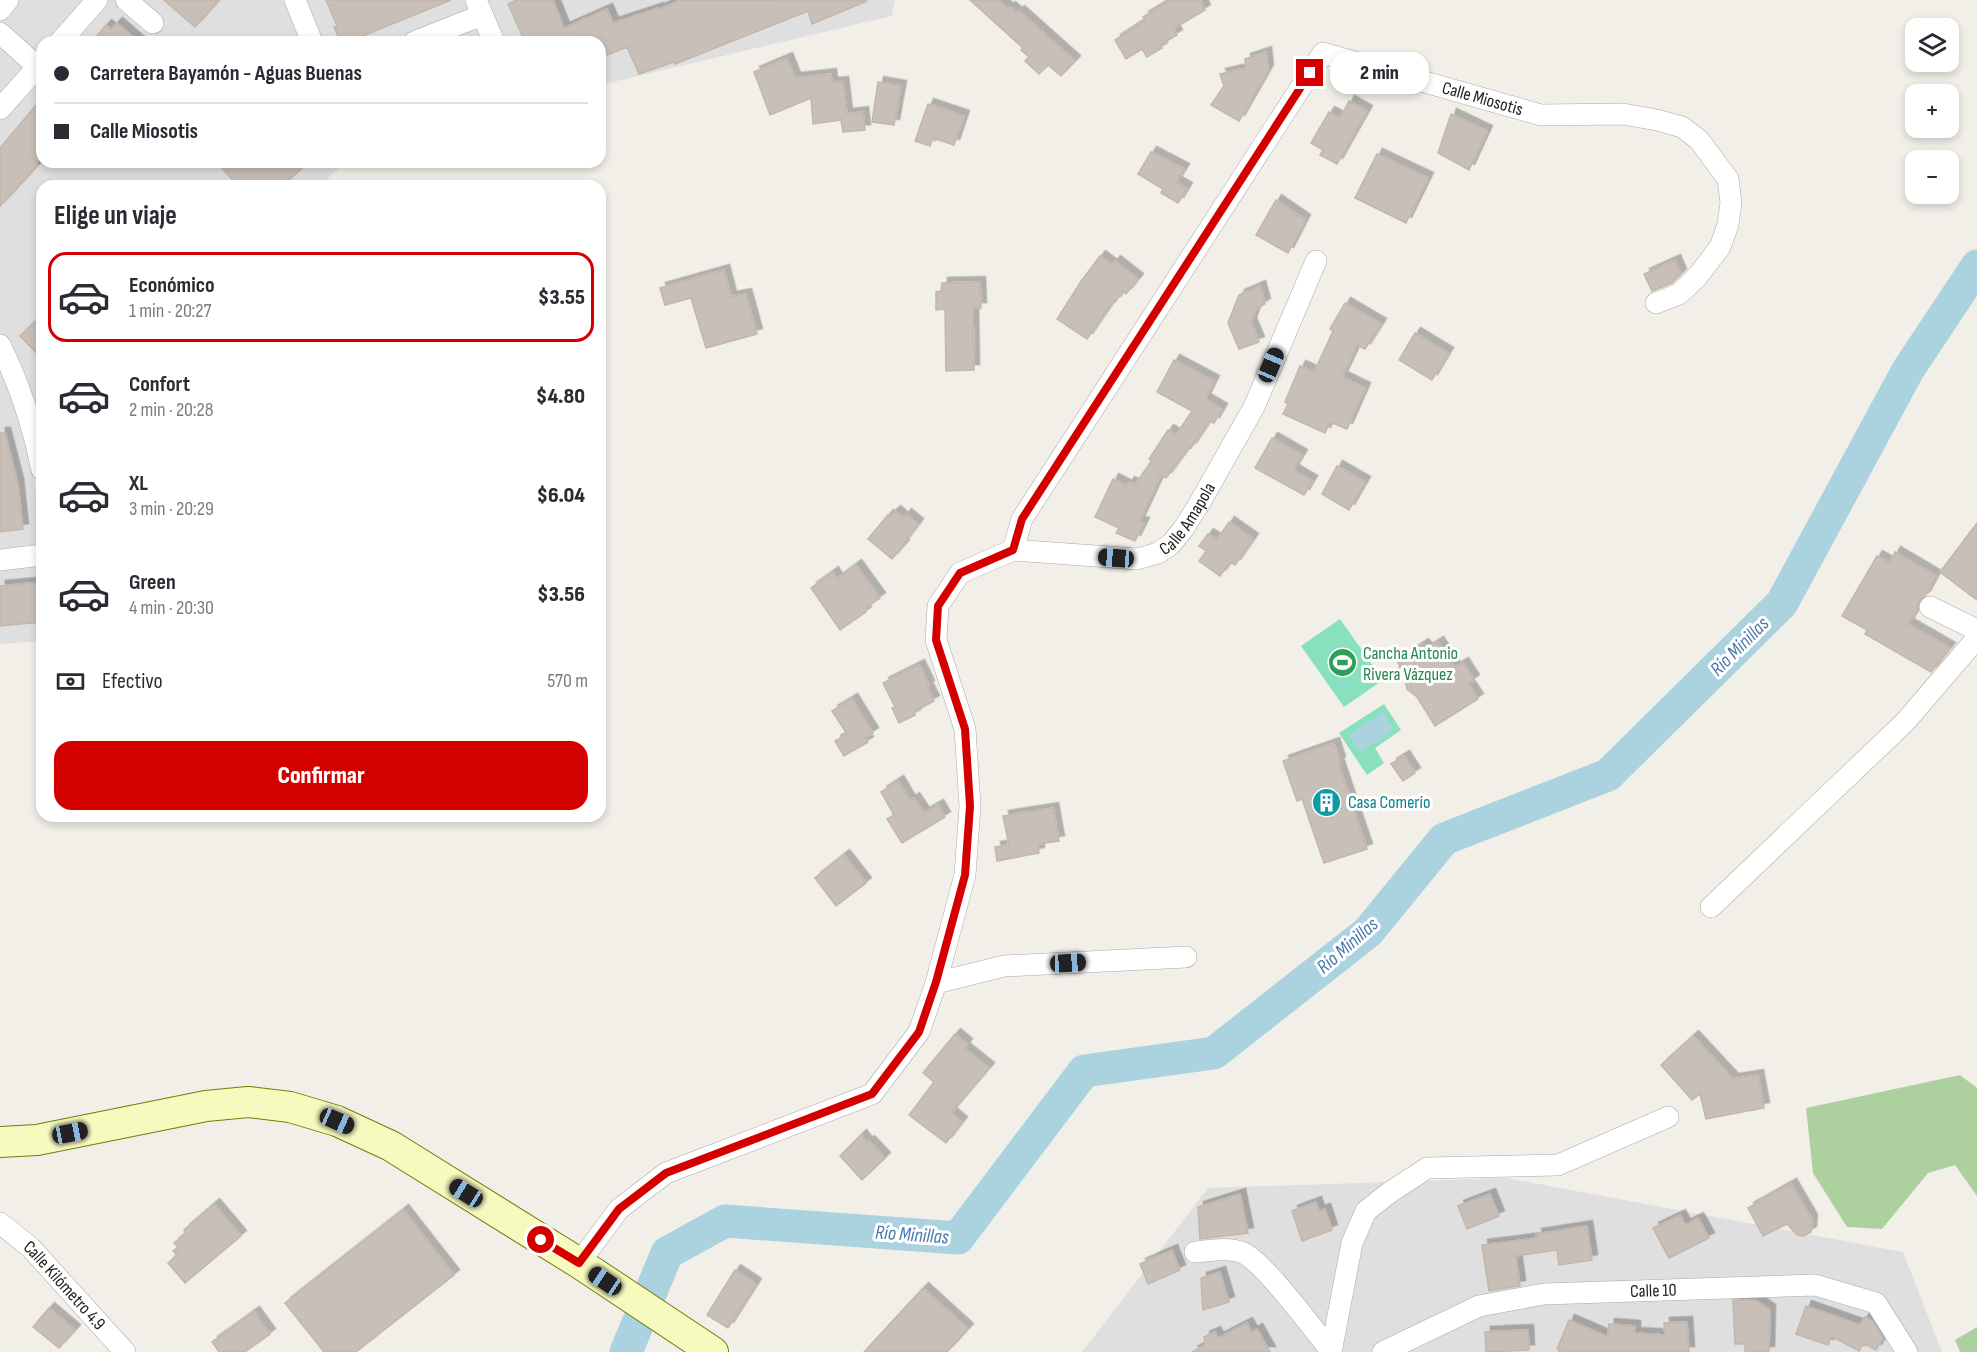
<!DOCTYPE html>
<html lang="es">
<head>
<meta charset="utf-8">
<style>
	:root { --surface:#fff; --page:#f2f2f3; --text:#2b2b33; --muted:#7c7c81; --line:#e1e1e2; --accent:#d40000 }
	body { margin:0; font-family:"Sofia Sans Condensed",sans-serif; background:var(--page); color:var(--text); height:100vh; display:flex; flex-direction:column; font-size:22px; white-space:nowrap }
	* { box-sizing:border-box; margin:0 }
	p { font-size:20px; color:var(--muted) }
	.icon { flex:none; width:33px; height:33px; fill:none; stroke:currentColor; stroke-width:2; stroke-linecap:round; stroke-linejoin:round }
	.map { position:relative; flex:1; overflow:hidden }
	.panel { position:absolute; left:36px; top:180px; width:570px; height:642px; display:flex; flex-direction:column; background:var(--surface); border-radius:18px; box-shadow:0 3px 9px #0003 }
	.panel>* { flex:none }
	.guide { position:absolute; left:36px; top:36px; width:570px; height:132px; border-radius:18px; box-shadow:0 3px 9px #0003; display:grid; align-content:center; height:132px; padding:0 18px; background:var(--surface) }
	.buttons { position:absolute; left:1905px; top:18px; display:grid; gap:12px }
	.buttons a { display:grid; place-items:center; width:54px; height:54px; border-radius:12px; background:var(--surface); box-shadow:0 3px 9px #0003; font-size:30px }
	.end { position:absolute; width:27px; height:27px; margin:-14px; border:8px solid #d40000; background:#fff; box-shadow:0 0 0 3px #fff }
	.from { border-radius:50% }
	.bubble { position:absolute; height:42px; border-radius:18px; background:var(--surface); box-shadow:0 3px 9px #0003; font-size:20px; font-weight:800; line-height:42px; text-align:center }
	.car { position:absolute; width:18px; height:36px; margin:-18px -9px; border-radius:8px; box-shadow:0 0 4px 2px #0007; background:linear-gradient(#222 24%,#8ab4d8 0 40%,#222 0 76%,#8ab4d8 0 86%,#222 0) }
	.guide b { display:flex; align-items:center; gap:21px; height:57px; font-size:22px }
	.guide b+b { border-top:2px solid var(--line) }
	.guide i { width:15px; height:15px; background:var(--text) }
	ul { padding:0; list-style:none }
	li { display:flex; align-items:center; gap:18px; height:90px; margin:0 12px 9px; padding:0 6px; border:3px solid transparent; border-radius:18px }
	li div { flex:1 }
	li b { display:block; font-size:22px }
	li em { font-style:normal; font-weight:800 }
	li.selected { border-color:var(--accent) }
	li>.icon { width:54px; height:54px; stroke-width:1.5 }
	h2 { padding:0 18px; font-size:27px; line-height:72px }
	.pay { display:flex; align-items:center; gap:15px; height:66px; padding:0 18px; font-size:22px }
	.pay p { margin-inline-start:auto }
	.cta { display:flex; gap:12px; margin-top:auto; padding:12px 18px }
	.cta a { flex:1; height:69px; border-radius:18px; background:var(--accent); color:#fff; font-size:24px; font-weight:800; line-height:69px; text-align:center }
	.map>svg:first-child { display:block }
	.residential { fill:#e0dfdf }
	.forest { fill:#add19e }
	.pitch { fill:#88e0be }
	.water { fill:#aad3df }
	.lines { fill:none; stroke-linecap:round; stroke-linejoin:round }
	.river { stroke:#aad3df; stroke-width:33 }
	.building { fill:#c7bfb8; stroke:#c4b6ab; stroke-width:1.5; filter:url(#shadow) }
	.street-casing { stroke:#a9a9a9; stroke-width:22 }
	.secondary-casing { stroke:#707d05; stroke-width:32 }
	.street { stroke:#fff; stroke-width:21 }
	.secondary { stroke:#f7fabf; stroke-width:30 }
	.route { stroke:#d40000; stroke-width:8 }
	.labels { text-anchor:middle; stroke-width:6; stroke-linejoin:round; paint-order:stroke }
	.street-label { font-size:18px; fill:#222; stroke:#fff }
	.leisure-label { font-size:18px; fill:#27864d; stroke:#fff; text-anchor:start }
	.culture-label { font-size:18px; fill:#0d838f; stroke:#fff; text-anchor:start }
	.water-label { font-size:20px; font-style:italic; fill:#4a7aab; stroke:#fff }
</style>
</head>
<body>
<div class="map">
<svg width="1977" height="1352" viewBox="0 0 1977 1352">
	<defs>
		<filter id="shadow"><feDropShadow dx="5.5" dy="-5.5" stdDeviation="0" flood-color="#0004"/></filter>
	</defs>
	<rect width="100%" height="100%" fill="#f2efe9"/>
	<!-- residential -->
	<path class="residential" d="M0 0H895L892 16 600 85V42H42V162H351L342 165 320 186H42V455L32 465 42 533V641L0 644Z
		M1507 1178 1903 1252 1942 1352H1082L1208 1188Z"/>
	<!-- forest -->
	<path class="forest" d="M1960 1075 1977 1088V1196L1955 1165 1928 1173 1882 1229 1847 1227 1813 1173 1806 1108Z
		M1977 1327V1352H1960L1955 1340Z"/>
	<!-- pitch -->
	<path class="pitch" d="M1340 619 1383 680 1344 707 1301 646Z
		M1384 704 1401 730 1375 748 1384 763 1367 775 1339 733Z"/>
	<!-- water -->
	<path class="water" d="M1383 712 1394 730 1360 752 1348 735Z"/>
	<g class="lines">
		<!-- river -->
		<path class="river" d="M626 1352 667 1253 725 1221 958 1238 1084 1071 1214 1053 1368 932 1444 839 1608 775 1782 603 1908 370 1977 266"/>
	</g>
	<!-- building -->
	<path class="building" d="M164 0H219L195 27Z
		M326 0H451L348 42H341L334 27 337 26Z
		M517 0H553L564 28 607 9 613 23 658 8 659 9 680 0 867 1 812 24 808 11 675 64 674 62 639 74 627 47 600 58V42H583L581 36 569 41 570 42H525L508 4Z
		M970 0H999L1008 9 1010 7 1017 13 1019 11 1075 61 1061 76 1048 65 1039 74 1025 61 1029 57 1021 50 1023 48Z
		M1171 0H1200L1205 10 1173 29 1177 35 1160 45 1162 48 1147 57 1142 49 1126 59 1115 40 1146 20 1143 17Z
		M117 23 139 42H92L106 25 111 29Z
		M1266 52 1268 70 1239 121 1211 105 1224 86 1220 74 1246 68 1245 59Z
		M787 58 795 78 831 74 832 83 843 82 847 114 863 112 865 130 843 132 841 120 813 124 811 98 770 115 754 72Z
		M878 82 901 86 894 125 872 122Z
		M42 98V155L36 163 38 165 0 206V148Z
		M1349 101 1367 111 1337 164 1320 155 1323 150 1311 143 1329 112 1340 118Z
		M928 104 964 116 954 145 933 138 930 146 915 141Z
		M1451 114 1487 131 1469 170 1438 153Z
		M1151 152 1184 169 1176 182 1187 188 1178 203 1161 193 1163 189 1138 174Z
		M1377 154 1428 178 1406 223 1355 198Z
		M216 162H309L282 186H238Z
		M1276 200 1305 220 1288 253 1256 235Z
		M1100 256 1112 265 1115 261 1138 279 1126 294 1123 291 1115 302 1113 301 1087 339 1057 319 1082 280Z
		M1675 260 1681 274 1672 283 1652 291 1644 274Z
		M724 270 731 297 746 294 757 334 706 348 691 298 665 305 660 288Z
		M980 282 981 308H973L974 370 946 371 945 309 936 310V292L942 291V283Z
		M1260 286 1265 304 1256 309 1251 323 1259 342 1239 349 1228 323 1239 295Z
		M1345 303 1381 324 1365 349 1357 345 1342 377 1365 388 1347 429 1330 422 1325 433 1283 414 1288 404 1285 402 1300 366 1314 372 1333 331 1330 329Z
		M42 316V359L20 336Z
		M1415 333 1448 353 1432 380 1399 360Z
		M1174 360 1214 381 1205 399 1222 409 1214 423 1209 421 1191 448 1189 447 1166 478 1161 475 1139 522 1144 523 1135 541 1116 533 1119 528 1095 517 1113 479 1127 486 1129 482 1135 485 1152 460 1149 459 1168 430 1176 435 1192 411 1157 392Z
		M0 433H5L18 484 23 529 0 532Z
		M1272 438 1302 455 1293 470 1312 481 1304 495 1255 468Z
		M1337 466 1365 482 1349 510 1322 494Z
		M895 511 903 518 906 514 918 524 903 544 904 545 892 559 868 539 888 515 890 516Z
		M1229 522 1253 539 1235 565 1230 562 1220 576 1199 561 1206 551 1199 546 1208 534 1217 540Z
		M1977 523V600L1940 572Z
		M1895 552 1936 576 1925 596 1919 601 1917 609 1908 624 1950 648 1931 672 1865 634 1867 630 1842 616 1877 556 1889 563Z
		M856 565 880 598 864 609 866 612 840 630 811 588 833 572 837 579Z
		M42 582V622L0 626V586Z
		M1438 642 1455 668 1463 663 1474 680 1468 684 1478 699 1435 726 1417 697 1407 689 1405 678 1399 668 1400 666 1397 661 1423 644 1427 649Z
		M919 665 929 686 927 687 934 701 914 712 915 715 899 723 892 708 895 707 883 683Z
		M852 699 873 733 865 738 868 742 844 756 835 741 847 734 832 711Z
		M1334 743 1340 762 1338 763 1367 849 1324 863 1302 799 1297 801 1283 761Z
		M1404 756 1415 773 1403 781 1391 764Z
		M898 781 910 801 914 798 924 813 938 805 945 817 902 843 887 819 894 815 881 792Z
		M1053 808 1059 841 1038 844 1039 853 997 861 995 847 1009 845 1003 816Z
		M844 855 866 883 836 906 815 878Z
		M955 1034 967 1044 964 1048 989 1068 951 1113 962 1122 946 1143 909 1115 934 1082 923 1073Z
		M1693 1036 1733 1079 1758 1075 1764 1108 1706 1119 1700 1094 1692 1100 1661 1065Z
		M861 1135 867 1143 869 1141 885 1158 862 1180 840 1156Z
		M1791 1184 1812 1220 1811 1232 1803 1236 1797 1235 1787 1224 1763 1236 1748 1208Z
		M1240 1194 1248 1233 1200 1239 1198 1207Z
		M1490 1194 1499 1216 1467 1229 1458 1206Z
		M1316 1202 1319 1211 1325 1209 1332 1230 1302 1241 1292 1211Z
		M214 1204 241 1236 185 1283 168 1263 177 1255 173 1251 178 1247 174 1243 186 1233 184 1230Z
		M403 1210 454 1275 356 1352H324L285 1303Z
		M1680 1215 1685 1225 1698 1218 1709 1238 1669 1258 1653 1228Z
		M1587 1226 1592 1260 1559 1265 1557 1250 1516 1256 1520 1286 1489 1291 1482 1245 1537 1238 1536 1234Z
		M1172 1250 1180 1270 1148 1284 1140 1264Z
		M735 1270 756 1284 728 1328 707 1315Z
		M1220 1272 1229 1302 1203 1310 1201 1278Z
		M923 1288 968 1329 947 1352H864Z
		M1733 1300H1755L1770 1310 1769 1352H1745V1344H1735Z
		M1806 1306 1860 1325 1865 1317 1873 1322 1883 1338 1876 1350 1863 1343 1859 1351 1831 1336 1828 1345 1796 1334Z
		M49 1308 75 1330 59 1348 33 1327Z
		M254 1312 270 1334 245 1352H219L212 1342Z
		M1569 1320 1608 1337 1609 1324 1635 1326V1333L1665 1335 1664 1323 1687 1322 1689 1352H1559L1560 1349H1557Z
		M1247 1323 1252 1332 1257 1329 1270 1352H1192L1205 1345 1204 1337 1215 1332 1218 1338Z
		M1528 1330 1529 1350 1486 1352 1485 1332Z"/>
	<g class="lines">
		<defs>
			<g id="street">
				<path d="M126 0 153 23"/>
				<path d="M295 0 312 42"/>
				<path d="M476 0 494 42"/>
				<path d="M0 10 8 0"/>
				<path d="M0 33 38 67"/>
				<path d="M60 42 97 0"/>
				<path d="M414 42 482 15"/>
				<path d="M0 109 42 62"/>
				<path d="M0 345C20 385 33 426 42 470"/>
				<path id="s1" d="M1013 550 1022 519 1323 53 1541 115 1623 114 1657 120 1682 127 1699 140 1728 179 1731 203 1728 225 1720 247 1697 277 1679 294 1656 303"/>
				<path d="M0 560 42 555"/>
				<path d="M1930 607 1977 630"/>
				<path d="M1711 907 1905 722 1977 638"/>
				<path d="M936 983 1004 966 1186 957"/>
				<path id="s2" d="M0 1223 31 1248 125 1352"/>
				<path d="M1195 1252C1209 1251 1226 1247 1241 1252 1262 1259 1314 1330 1331 1351"/>
				<path id="s3" d="M579 1263 619 1209 666 1173 872 1094 919 1032 936 983 965 875 970 806 965 729 936 640 938 606 960 573 1013 550 1137 559 1158 553 1171 544 1184 528 1199 504 1254 407 1316 261"/>
				<path d="M1331 1352 1352 1243 1366 1211 1389 1193 1427 1168 1558 1165 1668 1117"/>
				<path id="s4" d="M1383 1352 1479 1306 1544 1294 1815 1285 1876 1303 1907 1352"/>
			</g>
			<path id="secondary" d="M0 1142 37 1140 206 1106 248 1102 290 1107 337 1121 391 1146 579 1263 713 1352"/>
		</defs>
		<!-- street casing -->
		<use href="#street" class="street-casing"/>
		<!-- secondary casing -->
		<use href="#secondary" class="secondary-casing"/>
		<!-- street -->
		<use href="#street" class="street"/>
		<!-- secondary -->
		<use href="#secondary" class="secondary"/>
	</g>
	<g class="lines">
		<!-- route -->
		<path class="route" d="M541 1240 579 1263 619 1209 666 1173 872 1094 919 1032 936 982 965 875 970 806 965 729 936 640 938 606 960 573 1013 550 1022 519 1310 73"/>
	</g>
	<!-- icons -->
	<defs>
		<symbol id="stadium-disc" viewBox="-11 -11 22 22"><circle r="9.5" fill="#2e9e5b" stroke="#fff"/><path d="M0-5a6.5 5 0 1 0 0 10a6.5 5 0 1 0 0-10ZM-3.5-1.8h7v3.6h-7Z" fill="#fff"/></symbol>
		<symbol id="building-disc" viewBox="-11 -11 22 22"><circle r="9.5" fill="#0f9aa8" stroke="#fff"/><path d="M-4-6H4V6H1V3H-1V6H-4ZM-2.5-4.3h1.7v1.8h-1.7ZM.8-4.3h1.7v1.8H.8ZM-2.5-1h1.7V.8h-1.7ZM.8-1h1.7V.8H.8Z" fill="#fff"/></symbol>
	</defs>
	<g fill-rule="evenodd">
		<use href="#stadium-disc" x="1326" y="646" width="33" height="33"/>
		<use href="#building-disc" x="1310" y="786" width="33" height="33"/>
	</g>
	<g class="labels">
		<!-- street labels -->
		<g class="street-label">
			<text dy="6" stroke="none"><textPath href="#s1" startOffset="753">Calle Miosotis</textPath></text>
			<text dy="6" stroke="none"><textPath href="#s3" startOffset="1152">Calle Amapola</textPath></text>
			<text dy="6" stroke="none"><textPath href="#s2" startOffset="90">Calle Kilómetro 4.9</textPath></text>
			<text dy="6" stroke="none"><textPath href="#s4" startOffset="282">Calle 10</textPath></text>
		</g>
		<!-- leisure labels -->
		<g class="leisure-label">
			<text x="1363" y="659">Cancha Antonio<tspan x="1363" dy="21">Rivera Vázquez</tspan></text>
		</g>
		<!-- culture labels -->
		<g class="culture-label">
			<text x="1348" y="808">Casa Comerío</text>
		</g>
		<!-- water labels -->
		<g class="water-label">
			<text transform="translate(1739 646) rotate(-45)" y="7">Río Minillas</text>
			<text transform="translate(1347 945) rotate(-41)" y="7">Río Minillas</text>
			<text transform="translate(912 1234) rotate(4)" y="7">Río Minillas</text>
		</g>
	</g>
</svg>
<div class="buttons">
<a><svg class="icon" aria-label="layers" viewBox="0 0 24 24"><path d="M12 4l9 5-9 5-9-5zM3 14l9 5 9-5"/></svg></a>
<a>+</a>
<a>−</a>
</div>
<i class="end from" style="left:541px;top:1240px"></i>
<i class="end" style="left:1310px;top:73px"></i>
<div class="bubble" style="left:1330px;top:52px;width:99px">2 min</div>
<i class="car" style="left:1271px;top:365px;rotate:23deg"></i>
<i class="car" style="left:1116px;top:558px;rotate:274deg"></i>
<i class="car" style="left:1068px;top:963px;rotate:87deg"></i>
<i class="car" style="left:337px;top:1121px;rotate:114deg"></i>
<i class="car" style="left:70px;top:1133px;rotate:79deg"></i>
<i class="car" style="left:466px;top:1193px;rotate:302deg"></i>
<i class="car" style="left:605px;top:1281px;rotate:304deg"></i>
<div class="guide">
<b><i class="from"></i>Carretera Bayamón - Aguas Buenas</b>
<b><i></i>Calle Miosotis</b>
</div>
<section class="panel">
<h2>Elige un viaje</h2>
<ul>
<li class="selected"><svg class="icon" aria-label="car" viewBox="0 0 24 24"><path d="M5 17H2v-5l4-1 3-4h7l3 4 3 1v5h-3M9 17h6M6 11h13"/><circle cx="7" cy="17" r="2"/><circle cx="17" cy="17" r="2"/></svg><div><b>Económico</b><p>1 min · 20:27</p></div><em>$3.55</em></li>
<li><svg class="icon" aria-label="car" viewBox="0 0 24 24"><path d="M5 17H2v-5l4-1 3-4h7l3 4 3 1v5h-3M9 17h6M6 11h13"/><circle cx="7" cy="17" r="2"/><circle cx="17" cy="17" r="2"/></svg><div><b>Confort</b><p>2 min · 20:28</p></div><em>$4.80</em></li>
<li><svg class="icon" aria-label="car" viewBox="0 0 24 24"><path d="M5 17H2v-5l4-1 3-4h7l3 4 3 1v5h-3M9 17h6M6 11h13"/><circle cx="7" cy="17" r="2"/><circle cx="17" cy="17" r="2"/></svg><div><b>XL</b><p>3 min · 20:29</p></div><em>$6.04</em></li>
<li><svg class="icon" aria-label="car" viewBox="0 0 24 24"><path d="M5 17H2v-5l4-1 3-4h7l3 4 3 1v5h-3M9 17h6M6 11h13"/><circle cx="7" cy="17" r="2"/><circle cx="17" cy="17" r="2"/></svg><div><b>Green</b><p>4 min · 20:30</p></div><em>$3.56</em></li>
</ul>
<div class="pay"><svg class="icon" aria-label="cash" viewBox="0 0 24 24"><path d="M3 7h18v10H3z"/><circle cx="12" cy="12" r="2"/></svg>Efectivo<p>570 m</p></div>
<div class="cta"><a>Confirmar</a></div>
</section>
</div>
</body>
</html>
